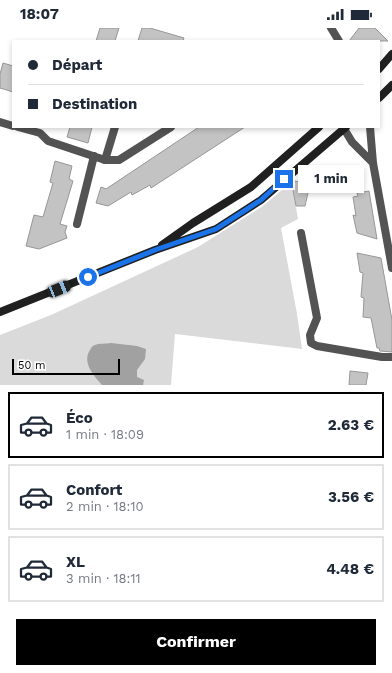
<!DOCTYPE html>
<html lang="fr">
<head>
<meta charset="utf-8">
<style>
	:root { --surface:#fff; --page:#f6f6f7; --text:#1f2937; --muted:#747a83; --line:#e0e1e3; --accent:#000 }
	body { margin:0; font-family:"Work Sans",sans-serif; background:var(--page); color:var(--text); height:100vh; display:flex; flex-direction:column; font-size:15px; white-space:nowrap }
	* { box-sizing:border-box; margin:0 }
	p { font-size:13px; color:var(--muted) }
	.icon { flex:none; width:22px; height:22px; fill:none; stroke:currentColor; stroke-width:2; stroke-linecap:round; stroke-linejoin:round }
	.map { position:relative; height:357px; overflow:hidden }
	.side { display:flex; flex-direction:column; background:var(--surface); flex:1 }
	.side>* { flex:none }
	.guide { position:absolute; left:12px; top:12px; width:368px; height:88px; border-radius:0px; box-shadow:0 2px 6px #0003; display:grid; align-content:center; height:88px; padding:0 16px; background:var(--surface) }
	.scale { position:absolute; left:12px; bottom:10px; width:108px; box-sizing:border-box; padding-left:4px; border:2px solid #000; border-top:0; font-size:11px; line-height:14px; white-space:nowrap; color:#000; -webkit-text-stroke:3px #fff; paint-order:stroke }
	.end { position:absolute; width:18px; height:18px; margin:-9px; border:5px solid #1a73e8; background:#fff; box-shadow:0 0 0 2px #fff }
	.from { border-radius:50% }
	.bubble { position:absolute; height:28px; border-radius:0px; background:var(--surface); box-shadow:0 2px 6px #0003; font-size:13px; font-weight:700; line-height:28px; text-align:center }
	.car { position:absolute; width:12px; height:24px; margin:-12px -6px; border-radius:5px; box-shadow:0 0 3px 1px #0007; background:linear-gradient(#222 24%,#8ab4d8 0 40%,#222 0 76%,#8ab4d8 0 86%,#222 0) }
	.guide b { display:flex; align-items:center; gap:14px; height:38px; font-size:15px }
	.guide b+b { border-top:1px solid var(--line) }
	.guide i { width:10px; height:10px; background:var(--text) }
	ul { padding:7px 0 0; list-style:none }
	li { display:flex; align-items:center; gap:12px; height:66px; margin:0 8px 6px; padding:0 8px; border:2px solid var(--line); border-radius:0px }
	li div { flex:1 }
	li b { display:block; font-size:15px }
	li em { font-style:normal; font-weight:700 }
	li.active { border-color:var(--accent) }
	li>.icon { width:36px; height:36px; stroke-width:1.5 }
	.button { display:flex; gap:8px; margin-top:auto; padding:8px 16px }
	.button a { flex:1; height:46px; border-radius:0px; background:var(--accent); color:#fff; font-size:16px; font-weight:700; line-height:46px; text-align:center }
	.status { display:flex; justify-content:space-between; align-items:center; height:28px; padding:0 20px; background:var(--surface); direction:ltr }
	.status svg { height:11px; fill:currentColor }
	.map>svg:first-child { display:block }
	.green { fill:#dadada }
	.water { fill:#a1a1a1 }
	.building { fill:#c3c3c3; stroke:#979797 }
	.lines { fill:none; stroke-linecap:round; stroke-linejoin:round }
	.service { stroke:#535353; stroke-width:8 }
	.minor { stroke:#535353; stroke-width:8 }
	.secondary { stroke:#202020; stroke-width:8 }
	.route { stroke:#1a73e8; stroke-width:5 }
</style>
</head>
<body>
<div class="status"><b>18:07</b><svg viewBox="0 0 49 12"><path d="M0 12V9h3v3zM5 12V6h3v6zM10 12V3h3v9zM15 12V0h3v12zM26 1h20v11H26zM47 4h2v5h-2z"/></svg></div>
<div class="map">
<svg width="392" height="357" viewBox="0 0 392 357">
	<rect width="100%" height="100%" fill="#fff"/>
	<!-- green -->
	<path class="green" d="M295 151 293 162 298 191 281 200 297 286 302 321 175 306 171 357H0V307L51 287 198 219 263 178Z"/>
	<!-- water -->
	<path class="water" d="M111 315 137 318 146 321 145 331 137 342V349L144 352 143 357H102C93 347 82 334 90 322 92 319 92 318 95 317 99 315 106 316 111 315Z"/>
	<!-- building -->
	<path class="building" d="M100 0H119L115 13H96Z
		M142 0H150L184 10 183 13H138Z
		M359 0H375L388 13H349Z
		M3 35 13 38V64L0 60V46Z
		M70 99H92L88 115 67 109Z
		M199 99H245L151 160 150 157 132 167 131 164 108 178 96 175 101 159 106 161Z
		M55 133 72 138 69 151 73 153 60 196 67 198 65 204 67 210 39 221 26 218 34 187 43 189 53 155 50 154Z
		M295 153 310 156 305 178H296L293 162Z
		M369 163 377 211 357 205 353 187 356 188 353 169 358 168 357 165Z
		M357 225 381 230 392 292V324L380 323 379 320H377L371 290 363 289 364 270 361 269 363 245 360 244Z
		M350 343 368 345 366 357H349Z"/>
	<g class="lines">
		<!-- service -->
		<path class="service" d="M0 94 13 98
			M18 99 40 105 48 113 105 132
			M77 196 94 128
			M301 205 317 290 310 307 311 315 317 318 382 329H392"/>
		<!-- minor -->
		<path class="minor" d="M331 0 339 13
			M115 99 105 132H119L171 99
			M343 99 352 114 373 135
			M370 99 373 135 392 240"/>
		<!-- secondary -->
		<path class="secondary" d="M379 41 392 26
			M379 70 392 57
			M162 217 193 195 251 159 319 99
			M0 284 155 222 216 201 261 172 346 99"/>
	</g>
	<g class="lines">
		<!-- route -->
		<path class="route" d="M88 249 155 222 216 201 261 172 284 151"/>
	</g>
</svg>
<div class="scale">50 m</div>
<i class="end from" style="left:88px;top:249px"></i>
<i class="end" style="left:284px;top:151px"></i>
<div class="bubble" style="left:298px;top:137px;width:66px">1 min</div>
<i class="car" style="left:59px;top:261px;rotate:68deg"></i>
<div class="guide">
<b><i class="from"></i>Départ</b>
<b><i></i>Destination</b>
</div>
</div>
<section class="side">
<ul>
<li class="active"><svg class="icon" aria-label="car" viewBox="0 0 24 24"><path d="M5 17H2v-5l4-1 3-4h7l3 4 3 1v5h-3M9 17h6M6 11h13"/><circle cx="7" cy="17" r="2"/><circle cx="17" cy="17" r="2"/></svg><div><b>Éco</b><p>1 min · 18:09</p></div><em>2.63 €</em></li>
<li><svg class="icon" aria-label="car" viewBox="0 0 24 24"><path d="M5 17H2v-5l4-1 3-4h7l3 4 3 1v5h-3M9 17h6M6 11h13"/><circle cx="7" cy="17" r="2"/><circle cx="17" cy="17" r="2"/></svg><div><b>Confort</b><p>2 min · 18:10</p></div><em>3.56 €</em></li>
<li><svg class="icon" aria-label="car" viewBox="0 0 24 24"><path d="M5 17H2v-5l4-1 3-4h7l3 4 3 1v5h-3M9 17h6M6 11h13"/><circle cx="7" cy="17" r="2"/><circle cx="17" cy="17" r="2"/></svg><div><b>XL</b><p>3 min · 18:11</p></div><em>4.48 €</em></li>
</ul>
<div class="button"><a>Confirmer</a></div>
</section>
</body>
</html>
